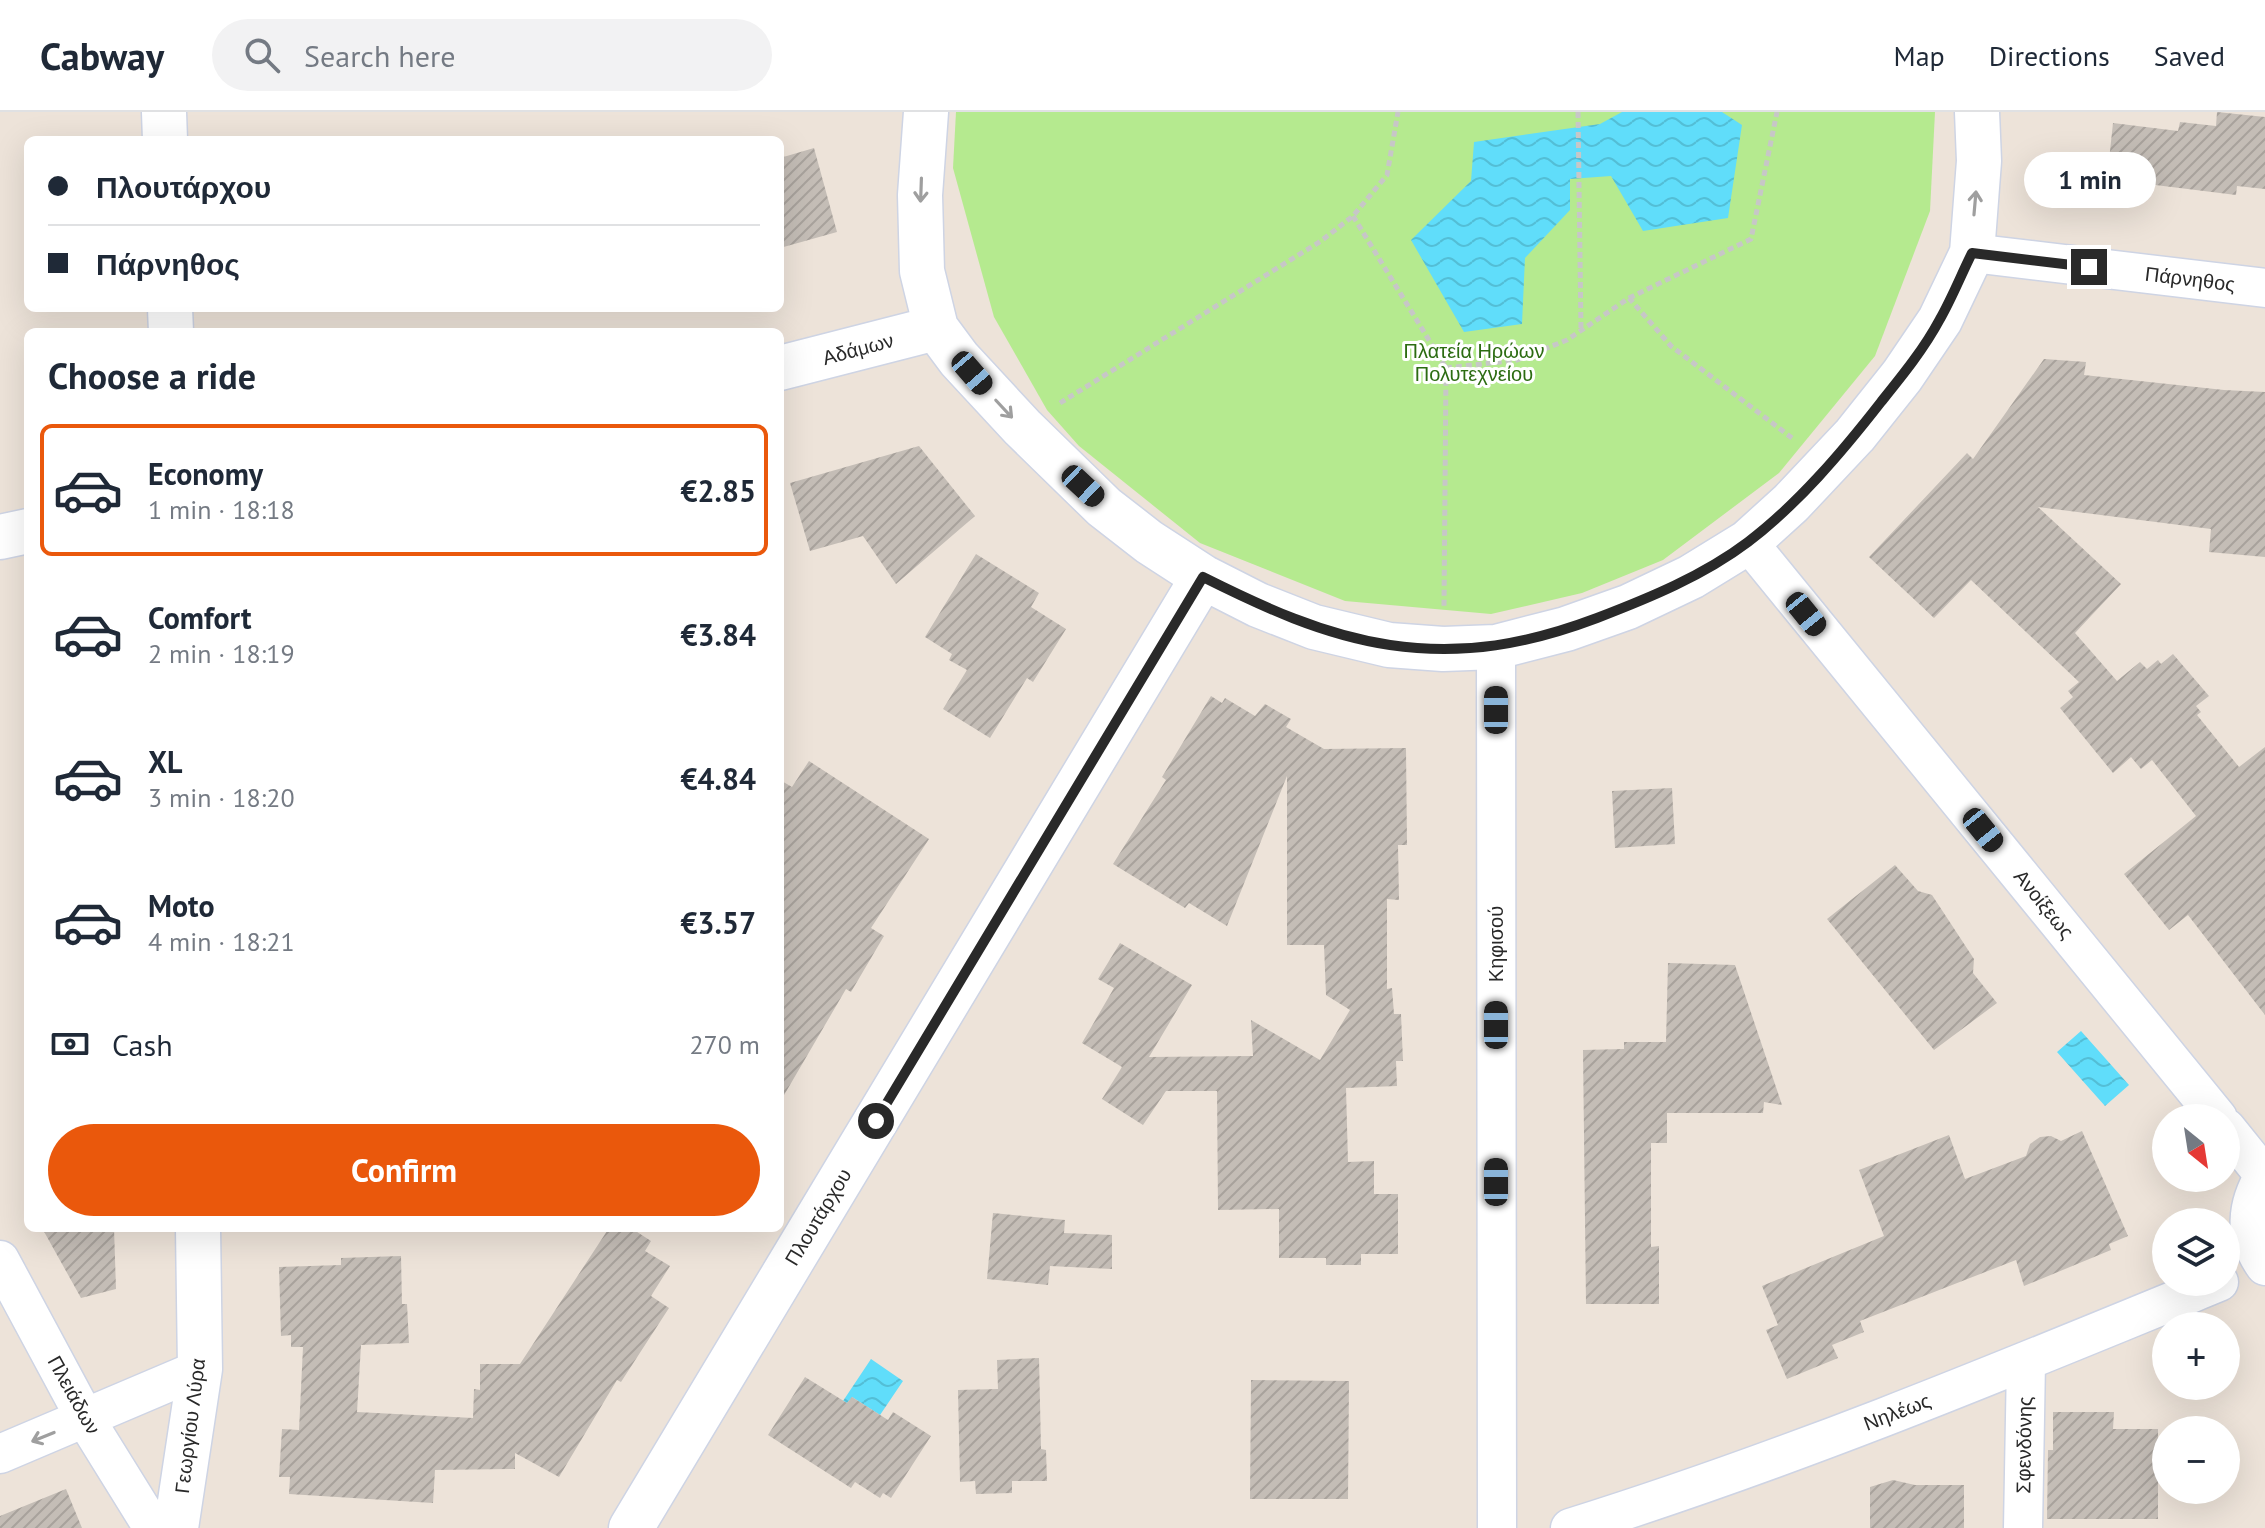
<!DOCTYPE html>
<html lang="en">
<head>
<meta charset="utf-8">
<style>
	:root { --surface:#fff; --page:#f2f2f3; --text:#1f2937; --muted:#747a83; --line:#e0e1e3; --accent:#ea580c }
	body { margin:0; font-family:"PT Sans",sans-serif; background:var(--page); color:var(--text); height:100vh; display:flex; flex-direction:column; font-size:30px; white-space:nowrap }
	* { box-sizing:border-box; margin:0 }
	p { font-size:26px; color:var(--muted) }
	.icon { flex:none; width:44px; height:44px; fill:none; stroke:currentColor; stroke-width:2; stroke-linecap:round; stroke-linejoin:round }
	.map { position:relative; flex:1; overflow:hidden }
	.panel { position:absolute; left:24px; top:216px; width:760px; height:904px; display:flex; flex-direction:column; background:var(--surface); border-radius:12px; box-shadow:0 8px 32px #0002 }
	.panel>* { flex:none }
	.top-card { position:absolute; left:24px; top:24px; width:760px; height:176px; border-radius:12px; box-shadow:0 8px 32px #0002; display:grid; align-content:center; height:176px; padding:0 24px; background:var(--surface) }
	.needle { width:52px; rotate:150deg }
	.controls { position:absolute; left:2152px; top:992px; display:grid; gap:16px }
	.controls a { display:grid; place-items:center; width:88px; height:88px; border-radius:50%; background:var(--surface); box-shadow:0 8px 32px #0002; font-size:40px }
	.end { position:absolute; width:36px; height:36px; margin:-18px; border:10px solid #292929; background:#fff; box-shadow:0 0 0 4px #fff }
	.from { border-radius:50% }
	.bubble { position:absolute; height:56px; border-radius:28px; background:var(--surface); box-shadow:0 8px 32px #0002; font-size:26px; font-weight:600; line-height:56px; text-align:center }
	.car { position:absolute; width:24px; height:48px; margin:-24px -12px; border-radius:10px; box-shadow:0 0 6px 2px #0007; background:linear-gradient(#222 24%,#8ab4d8 0 40%,#222 0 76%,#8ab4d8 0 86%,#222 0) }
	.top-card b { display:flex; align-items:center; gap:28px; height:76px; font-size:30px }
	.top-card b+b { border-top:2px solid var(--line) }
	.top-card i { width:20px; height:20px; background:var(--text) }
	ul { padding:0; list-style:none }
	li { display:flex; align-items:center; gap:24px; height:132px; margin:0 16px 12px; padding:0 8px; border:4px solid transparent; border-radius:12px }
	li div { flex:1 }
	li b { display:block; font-size:30px }
	li em { font-style:normal; font-weight:600 }
	li.on { border-color:var(--accent) }
	li>.icon { width:72px; height:72px; stroke-width:1.5 }
	h2 { padding:0 24px; font-size:36px; line-height:96px }
	.pay { display:flex; align-items:center; gap:20px; height:88px; padding:0 24px; font-size:30px }
	.pay p { margin-inline-start:auto }
	.button { display:flex; gap:16px; margin-top:auto; padding:16px 24px }
	.button a { flex:1; height:92px; border-radius:48px; background:var(--accent); color:#fff; font-size:32px; font-weight:600; line-height:92px; text-align:center }
	header { display:flex; align-items:center; gap:48px; box-sizing:border-box; height:112px; padding:0 40px; background:var(--surface); border-bottom:2px solid var(--line) }
	header strong { font-size:38px }
	nav { display:flex; gap:44px; margin-inline-start:auto; font-size:28px }
	.search { width:560px; height:72px; background:var(--page); display:flex; align-items:center; gap:20px; box-sizing:border-box; padding:0 28px; border-radius:44px; color:var(--muted); font-size:30px }
	.map>svg:first-child { display:block }
	.park { fill:#b5ea8f }
	.water { fill:url(#water-waves) }
	.building { fill:url(#building-hatch) }
	.lines { fill:none; stroke-linecap:round; stroke-linejoin:round }
	.street-casing { stroke:#ced4e4; stroke-width:41 }
	.secondary-casing { stroke:#ced4e4; stroke-width:47 }
	.path { stroke:#c7c7c7; stroke-width:5; stroke-dasharray:6 4; stroke-linecap:butt }
	.street { stroke:#fff; stroke-width:38 }
	.secondary { stroke:#fff; stroke-width:44 }
	.oneway { stroke:#9f9f9f }
	.route { stroke:#292929; stroke-width:10 }
	.labels { text-anchor:middle; stroke-width:6; stroke-linejoin:round; paint-order:stroke }
	.street-label { font-size:20px; fill:#292929; stroke:#fff }
	.park-label { font-size:20px; fill:#2c6c12; stroke:#fff }
</style>
</head>
<body>
<header>
<strong>Cabway</strong>
<div class="search"><svg class="icon" aria-label="search" viewBox="0 0 24 24"><circle cx="10" cy="10" r="6"/><path d="M15 15l6 6"/></svg>Search here</div>
<nav><a>Map</a><a>Directions</a><a>Saved</a></nav>
</header>
<div class="map">
<svg width="2265" height="1416" viewBox="0 0 2265 1416">
	<defs>
		<pattern id="water-waves" width="16" height="10" patternUnits="userSpaceOnUse" patternTransform="scale(2)"><rect width="16" height="10" fill="#60ddfa"/><path d="M0 5q4-4 8 0t8 0" fill="none" stroke="#53bed6"/></pattern>
		<pattern id="building-hatch" width="6" height="6" patternUnits="userSpaceOnUse" patternTransform="scale(2)"><rect width="6" height="6" fill="#c4bdb6"/><path d="M-1 1l2-2M0 6l6-6M5 7l2-2" fill="none" stroke="#a8a29c"/></pattern>
	</defs>
	<rect width="100%" height="100%" fill="#ede3d9"/>
	<!-- park -->
	<path class="park" d="M956 0H1935L1930 99 1875 244 1779 361 1663 448 1582 481 1491 502 1345 489 1200 431 1079 334 1047 298 994 205 953 56Z"/>
	<!-- water -->
	<path class="water" d="M1622 0H1722L1742 13 1728 106 1643 119 1611 64 1570 67V98L1525 146 1522 212 1464 220 1411 128 1471 69 1474 30 1600 12Z
		M2081 919 2129 973 2105 994 2057 940Z
		M871 1247 903 1269 880 1303 852 1285 847 1291 843 1289Z"/>
	<!-- building -->
	<path class="building" d="M2217 0 2265 5V77L2237 74 2236 83 2107 67 2113 11 2178 19 2180 10 2216 14Z
		M814 36 837 120 780 136V46Z
		M2044 247 2086 250 2084 263 2224 278 2265 280V445L2209 440 2211 417 2038 395 2121 472 2075 521 2117 569 2140 550 2147 557 2158 548 2161 552 2173 542 2209 584 2196 594 2201 600 2197 603 2239 655 2265 635V903L2188 803 2169 818 2124 762 2196 704 2152 648 2141 657 2131 645 2113 661 2060 596 2073 585 2068 579 2079 570 1971 468 1934 506 1869 445 1967 341 1973 347Z
		M919 334 975 404 896 472 863 424 810 439 790 371Z
		M976 442 1039 481 1031 495 1066 517 1033 570 1027 566 990 626 943 597 967 558 949 548 952 542 925 525Z
		M1211 584 1222 591 1225 586 1255 604 1265 592 1291 607 1286 615 1324 637 1406 636 1407 733H1398L1399 788 1387 787V877L1392 876 1394 902H1401L1403 949H1396L1397 974 1346 976 1348 1050 1374 1049V1082H1398V1142H1361V1153H1326V1146H1279V1097L1218 1098 1217 979H1166L1143 1013 1102 987 1122 955 1082 931 1114 876 1098 867 1120 831 1192 873 1149 945 1253 944 1251 908 1320 948 1350 898 1326 883 1324 833H1287V664L1227 814 1189 791 1185 796 1113 752 1166 668 1162 665Z
		M809 649 929 727 871 816 884 824 851 880 846 877 780 990V668L792 675Z
		M1672 676 1675 732 1615 736 1612 679Z
		M1895 753 1918 779 1932 783 1974 847 1973 861 1997 891 1934 938 1827 807Z
		M1668 851 1735 853 1782 993 1764 990 1763 1001H1667V1031H1651V1135L1659 1134V1192H1586L1583 938 1624 937V930H1666Z
		M2082 1019 2128 1124 2109 1132 2111 1138 2024 1174 2016 1148 1860 1209 1864 1220 1832 1233 1838 1246 1787 1267 1766 1218 1778 1213 1762 1174 1884 1124 1859 1058 1949 1023 1965 1067 2026 1044 2030 1032 2040 1025 2051 1024 2061 1029Z
		M993 1101 1065 1108 1064 1121 1112 1123V1157L1050 1154 1048 1173 987 1167Z
		M42 1116H114L116 1177 81 1186Z
		M609 1116H631L651 1129 645 1139 670 1154 651 1184 669 1196 621 1270 617 1268 559 1365 515 1341V1357L435 1358 433 1391 289 1382 290 1365H279L282 1317 299 1318 303 1235H291V1223L281 1224 279 1155 341 1153V1146L401 1144 402 1192H407L409 1231 361 1233 357 1300 473 1306 474 1277 480 1278V1252H520Z
		M1039 1246 1041 1337 1046 1338 1047 1369H1012V1381L976 1382 975 1369 960 1370 958 1278 998 1277 997 1248Z
		M805 1265 847 1291 852 1285 888 1308 893 1300 931 1324 891 1386 883 1381 880 1386 855 1370 851 1376 768 1323Z
		M1251 1268 1349 1269 1348 1387H1250Z
		M2053 1300H2114L2113 1317H2158V1407H2047L2048 1338H2053Z
		M1893 1368 1915 1373H1964V1416H1870V1375Z
		M66 1377 82 1416H0V1404Z"/>
	<g class="lines">
		<defs>
			<path id="street" d="M1972 141 2265 176
				M1748 430 2218 1006
				M1496 535 1497 1416
				M2226 1016 2264 1063
				M2265 1062C2246 1093 2243 1124 2265 1154
				M0 1148 86 1308 153 1416
				M0 1342 200 1257
				M1570 1416C1791 1347 2005 1258 2219 1170
				M2023 1416 2026 1250"/>
			<path id="secondary" d="M164 0 165 28
				M926 0 920 83 922 159 936 216 959 247 1022 315 1104 395 1149 430 1203 465 1258 493 1314 515 1389 533 1443 537 1496 535 1566 517 1628 495 1691 465 1748 430 1791 391 1855 323 1902 264 1940 208 1972 141 1979 49 1977 0
				M170 196 171 220
				M780 256 936 216
				M0 425 28 419
				M176 1416 200 1257 198 1116
				M631 1416 1203 465"/>
		</defs>
		<!-- street casing -->
		<use href="#street" class="street-casing"/>
		<!-- secondary casing -->
		<use href="#secondary" class="secondary-casing"/>
		<!-- path -->
		<path class="path" d="M1578 0 1581 218
			M1353 104 1446 256 1444 496
			M1629 186 1751 127 1777 0
			M1446 256 1517 248 1567 228 1629 186 1671 234 1792 326
			M1060 291 1321 129 1353 104 1387 63 1398 0"/>
		<!-- street -->
		<use href="#street" class="street"/>
		<!-- secondary -->
		<use href="#secondary" class="secondary"/>
	</g>
	<!-- one-way arrows -->
	<defs><path id="oneway-shaft" d="M-6 0H5M1.5-3L5.5 0L1.5 3" fill="none" stroke-width="1.6" stroke-linecap="round" stroke-linejoin="round" transform="scale(2)"/></defs>
	<g class="oneway">
		<use href="#oneway-shaft" transform="translate(921 78) rotate(92)"/>
		<use href="#oneway-shaft" transform="translate(1975 91) rotate(-85)"/>
		<use href="#oneway-shaft" transform="translate(1004 297) rotate(47)"/>
		<use href="#oneway-shaft" transform="translate(43 1325) rotate(158)"/>
	</g>
	<g class="lines">
		<!-- route -->
		<path class="route" d="M876 1009 1203 465C1263 495 1323 523 1390 533 1464 544 1528 532 1597 506 1649 486 1703 464 1748 430 1798 392 1842 340 1881 290 1902 264 1924 237 1940 207 1952 186 1961 163 1972 141L2089 155"/>
	</g>
	<g class="labels">
		<!-- street labels -->
		<g class="street-label">
			<text transform="translate(2190 167) rotate(7)" y="7">Πάρνηθος</text>
			<text transform="translate(858 237) rotate(-15)" y="7">Αδάμων</text>
			<text transform="translate(2044 792) rotate(51)" y="7">Ανοίξεως</text>
			<text transform="translate(1496 832) rotate(-90)" y="7">Κηφισού</text>
			<text transform="translate(818 1105) rotate(-59)" y="7">Πλουτάρχου</text>
			<text transform="translate(74 1283) rotate(61)" y="7">Πλειάδων</text>
			<text transform="translate(1897 1300) rotate(-21)" y="7">Νηλέως</text>
			<text transform="translate(190 1314) rotate(-83)" y="7">Γεωργίου Λύρα</text>
			<text transform="translate(2024 1333) rotate(-89)" y="7">Σφενδόνης</text>
		</g>
		<!-- park labels -->
		<g class="park-label">
			<text x="1474" y="246">Πλατεία Ηρώων<tspan x="1474" dy="23">Πολυτεχνείου</tspan></text>
		</g>
	</g>
</svg>
<div class="controls">
<a><svg class="needle" viewBox="-14 -14 28 28"><path d="M0-13l5 13h-10z" fill="#e53935"/><path d="M0 13l5-13h-10z" fill="#747a83"/></svg></a>
<a><svg class="icon" aria-label="layers" viewBox="0 0 24 24"><path d="M12 4l9 5-9 5-9-5zM3 14l9 5 9-5"/></svg></a>
<a>+</a>
<a>−</a>
</div>
<i class="end from" style="left:876px;top:1009px"></i>
<i class="end" style="left:2089px;top:155px"></i>
<div class="bubble" style="left:2024px;top:40px;width:132px">1 min</div>
<i class="car" style="left:972px;top:261px;rotate:139deg"></i>
<i class="car" style="left:1083px;top:374px;rotate:133deg"></i>
<i class="car" style="left:1806px;top:502px;rotate:141deg"></i>
<i class="car" style="left:1496px;top:598px;rotate:0deg"></i>
<i class="car" style="left:1983px;top:718px;rotate:141deg"></i>
<i class="car" style="left:1496px;top:913px;rotate:0deg"></i>
<i class="car" style="left:1496px;top:1070px;rotate:0deg"></i>
<div class="top-card">
<b><i class="from"></i>Πλουτάρχου</b>
<b><i></i>Πάρνηθος</b>
</div>
<section class="panel">
<h2>Choose a ride</h2>
<ul>
<li class="on"><svg class="icon" aria-label="car" viewBox="0 0 24 24"><path d="M5 17H2v-5l4-1 3-4h7l3 4 3 1v5h-3M9 17h6M6 11h13"/><circle cx="7" cy="17" r="2"/><circle cx="17" cy="17" r="2"/></svg><div><b>Economy</b><p>1 min · 18:18</p></div><em>€2.85</em></li>
<li><svg class="icon" aria-label="car" viewBox="0 0 24 24"><path d="M5 17H2v-5l4-1 3-4h7l3 4 3 1v5h-3M9 17h6M6 11h13"/><circle cx="7" cy="17" r="2"/><circle cx="17" cy="17" r="2"/></svg><div><b>Comfort</b><p>2 min · 18:19</p></div><em>€3.84</em></li>
<li><svg class="icon" aria-label="car" viewBox="0 0 24 24"><path d="M5 17H2v-5l4-1 3-4h7l3 4 3 1v5h-3M9 17h6M6 11h13"/><circle cx="7" cy="17" r="2"/><circle cx="17" cy="17" r="2"/></svg><div><b>XL</b><p>3 min · 18:20</p></div><em>€4.84</em></li>
<li><svg class="icon" aria-label="car" viewBox="0 0 24 24"><path d="M5 17H2v-5l4-1 3-4h7l3 4 3 1v5h-3M9 17h6M6 11h13"/><circle cx="7" cy="17" r="2"/><circle cx="17" cy="17" r="2"/></svg><div><b>Moto</b><p>4 min · 18:21</p></div><em>€3.57</em></li>
</ul>
<div class="pay"><svg class="icon" aria-label="cash" viewBox="0 0 24 24"><path d="M3 7h18v10H3z"/><circle cx="12" cy="12" r="2"/></svg>Cash<p>270 m</p></div>
<div class="button"><a>Confirm</a></div>
</section>
</div>
</body>
</html>
